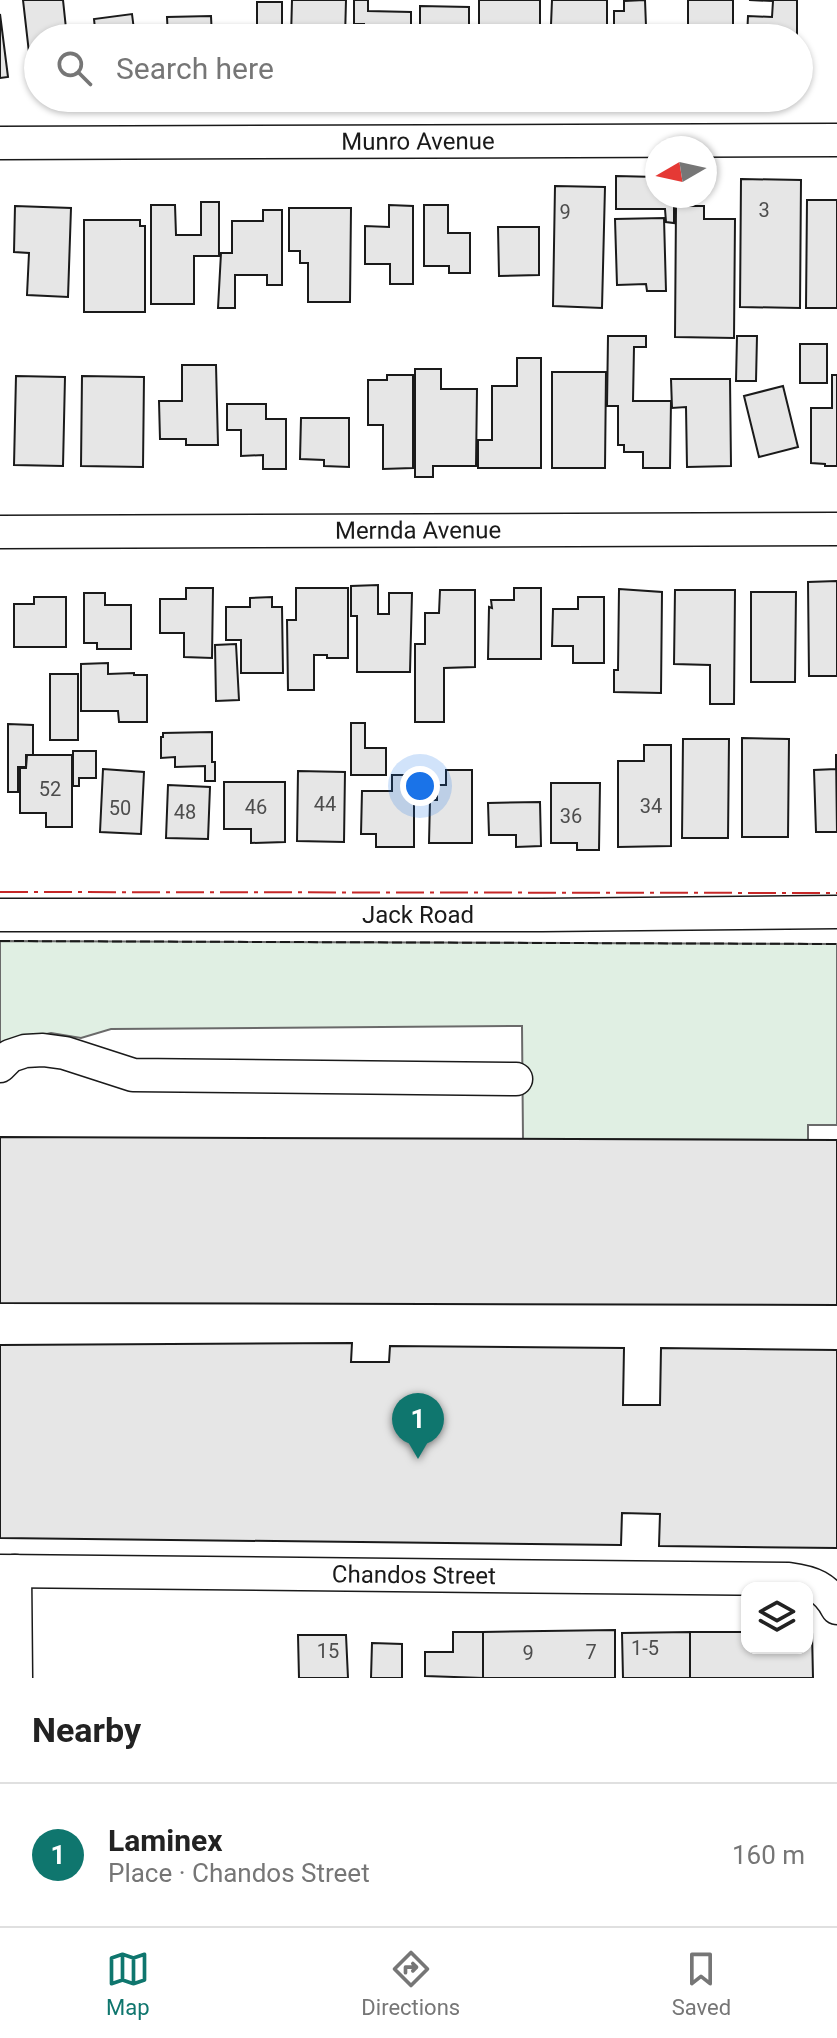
<!DOCTYPE html>
<meta charset="utf-8">
<style>
:root{--surface:#fff;--page:#f2f2f2;--text:#222;--muted:#767676;--line:#e0e0e0;--accent:#0f766e}
body{margin:0;font-family:Roboto,sans-serif;background:var(--page);color:var(--text)}
.controls{position:absolute;right:24px;bottom:24px;display:grid;overflow:hidden;border-radius:16px;box-shadow:0 2px 6px #0004}
.controls button{width:72px;height:72px;display:grid;place-items:center;padding:0;border:0;border-bottom:2px solid var(--line);background:var(--surface);color:var(--text);font:40px sans-serif}
.compass{position:absolute;left:645px;top:136px;width:72px;height:72px;border-radius:50%;background:var(--surface);box-shadow:0 2px 6px #0004;rotate:261deg}
.you{position:absolute;left:420px;top:786px;width:28px;height:28px;margin:-20px;border:6px solid #fff;border-radius:50%;background:#1a73e8;box-shadow:0 0 0 12px #1a73e833}
.badge{display:grid;place-items:center;width:52px;height:52px;border-radius:50%;background:var(--accent);color:#fff;font-size:26px;font-weight:700}
.pin{position:absolute;translate:-50% -66px;filter:drop-shadow(0 2px 4px #0008)}
.pin::after{content:'';position:absolute;top:42px;width:28px;height:24px;background:inherit;clip-path:polygon(0 0,100% 0,50% 100%)}
.list{margin:0;padding:0;list-style:none}
h2{display:flex;justify-content:space-between;align-items:center;height:104px;margin:0;padding:0 32px;font-size:34px}
h2 small{font-size:26px;font-weight:400;color:var(--muted)}
.list li{display:grid;grid-template-columns:52px 1fr auto;gap:24px;align-items:center;box-sizing:border-box;height:144px;padding:0 32px;border-top:2px solid var(--line)}
.list b{display:block;font-size:30px;white-space:nowrap}
.list p{margin:0;font-size:26px;white-space:nowrap;color:var(--muted)}
.list em{font-size:26px;font-style:normal;color:var(--muted)}
.icon{flex:none;width:44px;height:44px;fill:none;stroke:currentColor;stroke-width:2;stroke-linecap:round;stroke-linejoin:round}
.map{position:relative;flex:none;width:837px;height:1678px;overflow:hidden}
.search{position:absolute;background:var(--surface);box-shadow:0 2px 6px #0004;left:24px;right:24px;top:24px;height:88px;display:flex;align-items:center;gap:20px;box-sizing:border-box;padding:0 28px;border-radius:44px;color:var(--muted);font-size:30px}
.sheet{height:248px;background:var(--surface)}
nav{display:flex;justify-content:space-around;align-items:center;box-sizing:border-box;height:112px;border-top:2px solid var(--line);background:var(--surface);font-size:22px;color:var(--muted)}
nav a{display:grid;justify-items:center;gap:4px}
nav .on{color:var(--accent)}
.map>svg:first-child{display:block}
</style>
<div class="map">
<svg width="837" height="1678" viewBox="0 0 837 1678">
<rect width="100%" height="100%" fill="#fff"/>
<polygon fill="#e0efe3" stroke="#6a6a6a" stroke-width="2" points="0,941 837,944 837,1125 808,1125 808,1140 523,1139 522,1026 111,1029 81,1038 51,1033 6,1043 0,1047"/>
<g fill="#e6e6e6" stroke="#1a1a1a" stroke-width="2">
<polygon points="23,0 63,0 67,38 38,38 38,78 32,79"/>
<polygon points="292,0 346,0 345,38 291,38"/>
<polygon points="354,0 368,0 368,11 411,12 411,38 364,38 364,24 354,24"/>
<polygon points="479,0 540,0 540,38 493,38 493,30 479,30"/>
<polygon points="552,0 607,0 607,38 557,38 557,25 551,25"/>
<polygon points="645,0 646,26 662,25 662,38 614,38 614,11 624,11 624,1"/>
<rect x="688" y="0" width="45" height="38"/>
<polygon points="749,0 797,0 797,38 747,38 748,16 772,17 773,1"/>
<polygon points="257,2 282,2 282,38 237,38 237,28 257,28"/>
<polygon points="420,6 469,7 469,38 420,38"/>
<polygon points="0,14 8,77 0,78"/>
<polygon points="132,14 135,38 96,38 94,19"/>
<polygon points="211,16 212,38 168,38 167,17"/>
<polygon points="616,176 657,177 657,196 674,196 674,223 666,222 665,209 616,209"/>
<polygon points="741,179 801,180 800,308 740,307"/>
<polygon points="555,186 605,187 602,308 553,306"/>
<polygon points="807,200 837,200 837,308 806,308"/>
<polygon points="201,202 219,202 219,256 194,256 194,304 151,304 151,205 175,205 176,235 201,235"/>
<polygon points="389,205 413,206 413,284 390,284 390,264 365,264 365,226 389,227"/>
<polygon points="424,205 448,205 448,233 470,233 470,273 449,273 449,266 424,266"/>
<polygon points="15,206 71,208 68,297 27,295 29,253 14,252"/>
<polygon points="676,206 704,206 704,219 735,219 734,338 675,337"/>
<polygon points="289,208 351,208 350,302 308,302 308,263 300,263 300,251 289,251"/>
<polygon points="263,210 282,210 282,285 267,285 267,275 235,275 235,308 218,308 221,253 232,253 232,221 263,221"/>
<polygon points="664,218 666,291 647,291 646,284 617,285 615,219"/>
<polygon points="84,220 140,220 140,226 145,226 145,312 84,312"/>
<polygon points="498,227 539,227 539,275 499,276"/>
<polygon points="608,336 646,336 646,347 634,347 633,401 671,401 670,468 643,468 643,452 624,452 624,445 618,445 618,406 607,406"/>
<polygon points="737,336 757,336 756,381 736,381"/>
<rect x="800" y="344" width="27" height="39"/>
<polygon points="517,358 541,358 541,468 478,468 478,440 492,440 492,386 517,386"/>
<polygon points="182,365 216,365 218,445 186,445 186,439 160,439 159,401 182,401"/>
<polygon points="415,369 441,369 441,389 477,389 476,466 433,466 433,477 415,477"/>
<polygon points="552,372 606,372 605,468 552,468"/>
<polygon points="387,375 413,375 413,468 383,469 383,425 368,425 368,380 387,380"/>
<polygon points="832,375 837,375 837,466 825,466 825,464 811,463 811,408 832,408"/>
<polygon points="16,376 65,377 63,466 14,465"/>
<polygon points="82,376 144,377 143,467 81,466"/>
<polygon points="671,379 730,379 731,466 687,467 686,407 672,408"/>
<polygon points="783,386 798,447 759,457 744,396"/>
<polygon points="227,404 266,404 266,419 286,419 286,469 263,469 263,455 241,456 241,430 227,430"/>
<polygon points="301,418 349,418 349,467 324,466 324,460 300,459"/>
<polygon points="837,581 837,676 809,676 808,582"/>
<polygon points="378,585 378,614 389,614 389,593 412,593 410,672 357,672 357,616 351,616 351,586"/>
<polygon points="186,588 213,588 212,658 184,657 184,633 160,633 160,599 186,599"/>
<polygon points="296,588 348,588 348,658 327,658 327,655 314,655 314,690 288,690 287,620 296,620"/>
<polygon points="514,588 541,588 541,659 488,659 489,607 492,608 491,600 514,600"/>
<polygon points="619,589 662,592 661,693 614,692 614,670 618,670"/>
<polygon points="440,590 475,590 475,667 444,668 444,722 415,722 415,644 425,644 425,613 439,613"/>
<polygon points="675,590 735,590 734,704 710,704 710,665 674,664"/>
<polygon points="751,592 796,592 795,682 751,682"/>
<polygon points="84,593 105,593 105,605 131,605 131,649 97,649 97,643 84,643"/>
<polygon points="34,597 66,597 66,647 14,647 14,604 34,604"/>
<polygon points="272,597 272,607 282,607 283,673 241,673 241,640 226,640 226,607 250,607 250,598"/>
<polygon points="578,597 604,597 604,663 573,663 573,646 552,646 553,609 578,609"/>
<polygon points="236,644 239,700 216,701 215,645"/>
<polygon points="108,663 108,674 134,673 134,675 147,675 147,722 119,722 118,711 81,711 81,664"/>
<rect x="50" y="674" width="28" height="66"/>
<polygon points="351,723 365,723 365,748 386,748 386,775 351,775"/>
<polygon points="8,724 33,725 33,755 26,755 26,767 18,767 18,792 8,792"/>
<polygon points="212,732 212,762 215,762 215,781 205,781 205,766 175,767 175,757 161,758 161,737 163,737 163,733"/>
<polygon points="742,738 789,739 788,837 742,837"/>
<polygon points="683,739 729,739 728,838 682,838"/>
<polygon points="644,745 671,745 671,846 618,847 618,761 644,761"/>
<polygon points="73,751 96,751 96,778 79,778 79,786 73,786"/>
<polygon points="836,754 837,832 816,832 814,770 836,769"/>
<polygon points="27,755 72,755 72,827 46,827 46,813 20,813 20,768 26,768"/>
<polygon points="103,769 144,772 141,834 100,832"/>
<polygon points="446,770 472,770 472,843 429,843 430,800 437,800 437,785 446,785"/>
<polygon points="298,771 345,772 344,842 297,841"/>
<polygon points="392,775 414,775 414,847 376,847 376,834 361,834 362,791 392,791"/>
<polygon points="224,782 285,782 285,842 251,843 251,829 224,829"/>
<polygon points="551,783 600,783 599,850 577,850 577,843 551,843"/>
<polygon points="168,785 210,787 208,839 166,838"/>
<polygon points="540,802 541,846 516,847 516,835 489,835 488,803"/>
<polygon points="0,1137 837,1140 837,1305 0,1303"/>
<polygon points="352,1343 351,1362 389,1362 390,1346 624,1348 623,1405 660,1405 661,1348 837,1350 837,1548 659,1546 660,1514 622,1513 621,1545 0,1538 0,1345"/>
<polygon points="615,1630 615,1678 483,1678 483,1632"/>
<polygon points="812,1631 813,1678 690,1678 690,1632 747,1632 747,1648 807,1648 807,1632"/>
<polygon points="453,1632 483,1632 483,1678 425,1676 425,1652 453,1652"/>
<polygon points="690,1632 690,1678 623,1678 622,1633"/>
<polygon points="298,1635 346,1635 348,1678 299,1678"/>
<polygon points="372,1643 402,1644 402,1678 371,1678"/>
</g>
<g fill="none" stroke-linecap="round" stroke-linejoin="round">
<g stroke="#1a1a1a" stroke-width="35">
<g id="minor">
<path id="s1" d="M0,143L837,140"/>
<path id="s2" d="M0,532L837,529"/>
<path id="s3" d="M0,915H542L837,912"/>
<polyline points="0,1066 10,1056 25,1051 43,1050 65,1053 133,1075 516,1079"/>
<path id="s4" d="M0,1571L789,1579C812,1582 826,1587 837,1608"/>
<polyline points="15,1571 16,1678"/>
</g>
</g>
<use href="#minor" stroke="#fff" stroke-width="32"/>
<polyline stroke="#1a1a1a" stroke-width="2" stroke-dasharray="10 4" stroke-linecap="butt" points="0,941 837,944"/>
<polyline stroke="#c62828" stroke-width="2" stroke-dasharray="28 6 4 6" stroke-linecap="butt" points="0,892 837,893"/>
</g>
<g text-anchor="middle" dominant-baseline="central" stroke-width="6" stroke-linejoin="round" paint-order="stroke">
<g font-size="20" fill="#4d4d4d">
<text x="764" y="210">3</text>
<text x="565" y="212">9</text>
<text x="50" y="789">52</text>
<text x="325" y="804">44</text>
<text x="651" y="806">34</text>
<text x="256" y="807">46</text>
<text x="120" y="808">50</text>
<text x="185" y="812">48</text>
<text x="571" y="816">36</text>
<text x="645" y="1648">1-5</text>
<text x="328" y="1651">15</text>
<text x="591" y="1652">7</text>
<text x="528" y="1653">9</text>
</g>
<g font-size="24" fill="#1a1a1a" stroke="#fff">
<text stroke="none"><textPath href="#s1" startOffset="418">Munro Avenue</textPath></text>
<text stroke="none"><textPath href="#s2" startOffset="418">Mernda Avenue</textPath></text>
<text stroke="none"><textPath href="#s3" startOffset="418">Jack Road</textPath></text>
<text stroke="none"><textPath href="#s4" startOffset="414">Chandos Street</textPath></text>
</g>
</g>
</svg>
<div class="controls">
<button><svg class="icon" aria-label="layers" viewBox="0 0 24 24"><path d="M12 4l9 5-9 5-9-5zM3 14l9 5 9-5"/></svg></button>
</div>
<svg class="compass" viewBox="-18 -18 36 36"><path d="M0-13l5 13h-10z" fill="#e53935"/><path d="M0 13l5-13h-10z" fill="#767676"/></svg>
<div class="you"></div>
<div class="pin badge" style="left:418px;top:1459px">1</div>
<div class="search"><svg class="icon" aria-label="search" viewBox="0 0 24 24"><circle cx="10" cy="10" r="6"/><path d="M15 15l6 6"/></svg>Search here</div>
</div>
<section class="sheet">
<h2>Nearby<small></small></h2>
<ul class="list">
<li><span class="badge">1</span><div><b>Laminex</b><p>Place · Chandos Street</p></div><em>160 m</em></li>
</ul>
</section>
<nav>
<a class="on"><svg class="icon" aria-label="map" viewBox="0 0 24 24"><path d="M3 6l6-2 6 2 6-2v14l-6 2-6-2-6 2zM9 4v14M15 6v14"/></svg>Map</a>
<a><svg class="icon" aria-label="directions" viewBox="0 0 24 24"><path d="M12 3l9 9-9 9-9-9zM9 14v-3h6M13 9l2 2-2 2"/></svg>Directions</a>
<a><svg class="icon" aria-label="saved" viewBox="0 0 24 24"><path d="M7 4h10v16l-5-4-5 4z"/></svg>Saved</a>
</nav>
